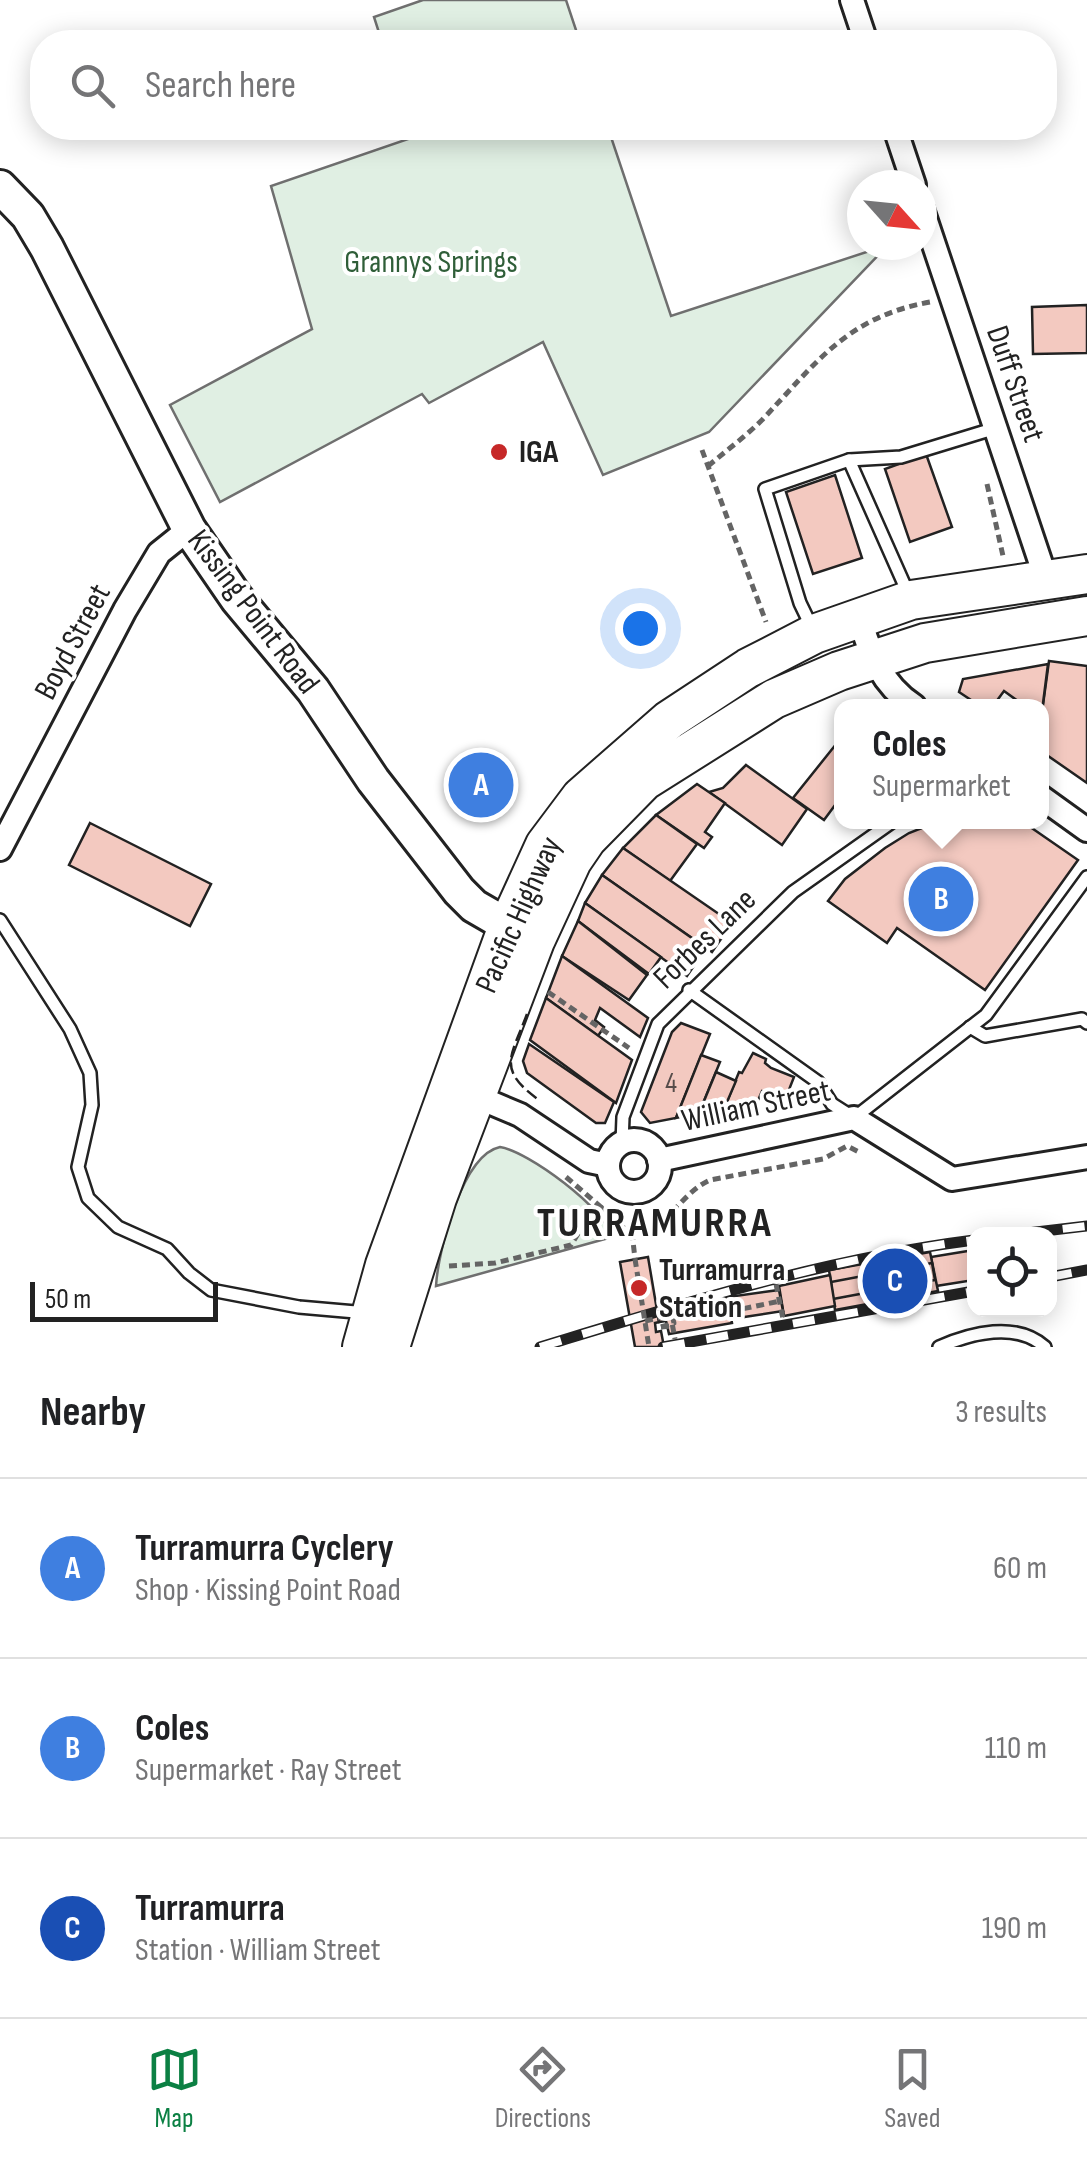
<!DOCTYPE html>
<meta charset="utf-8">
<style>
:root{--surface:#fff;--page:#f2f2f2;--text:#202124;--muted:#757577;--line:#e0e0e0;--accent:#0b8043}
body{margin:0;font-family:"Sofia Sans Condensed",sans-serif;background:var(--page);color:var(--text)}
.controls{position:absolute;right:30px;bottom:30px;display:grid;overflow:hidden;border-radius:20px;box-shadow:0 5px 25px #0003}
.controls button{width:90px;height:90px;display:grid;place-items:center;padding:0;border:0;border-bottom:2px solid var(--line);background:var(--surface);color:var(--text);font:50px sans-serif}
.compass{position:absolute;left:847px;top:170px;width:90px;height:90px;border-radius:50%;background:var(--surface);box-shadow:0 5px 25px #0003;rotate:117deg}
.scale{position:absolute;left:30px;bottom:25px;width:188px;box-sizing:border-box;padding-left:10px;border:5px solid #222;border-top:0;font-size:28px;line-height:35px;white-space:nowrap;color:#222;-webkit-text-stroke:8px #fff;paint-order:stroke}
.you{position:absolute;left:640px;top:628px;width:35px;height:35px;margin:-25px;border:8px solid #fff;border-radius:50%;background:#1a73e8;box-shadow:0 0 0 15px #1a73e833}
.badge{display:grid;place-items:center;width:65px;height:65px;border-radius:50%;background:var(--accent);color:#fff;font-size:32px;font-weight:700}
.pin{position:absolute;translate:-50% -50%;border:5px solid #fff;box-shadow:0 2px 10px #0006}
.popup{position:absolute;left:834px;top:699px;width:215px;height:130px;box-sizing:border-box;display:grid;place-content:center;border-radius:20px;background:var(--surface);filter:drop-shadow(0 2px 8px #0005);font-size:32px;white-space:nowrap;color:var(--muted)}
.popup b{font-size:38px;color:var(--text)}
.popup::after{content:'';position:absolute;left:50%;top:100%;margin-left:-20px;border:20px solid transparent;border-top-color:var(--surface)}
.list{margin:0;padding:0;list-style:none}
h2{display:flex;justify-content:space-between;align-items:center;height:130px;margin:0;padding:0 40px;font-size:42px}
h2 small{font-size:32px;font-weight:400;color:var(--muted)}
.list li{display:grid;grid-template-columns:65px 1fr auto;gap:30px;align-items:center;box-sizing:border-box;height:180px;padding:0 40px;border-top:2px solid var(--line)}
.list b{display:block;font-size:38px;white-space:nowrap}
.list p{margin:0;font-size:32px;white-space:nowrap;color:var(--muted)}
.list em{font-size:32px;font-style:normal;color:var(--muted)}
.icon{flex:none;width:55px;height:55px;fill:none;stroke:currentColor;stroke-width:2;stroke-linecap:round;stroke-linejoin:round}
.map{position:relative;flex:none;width:1087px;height:1347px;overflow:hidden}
.search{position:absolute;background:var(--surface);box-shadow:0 5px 25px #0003;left:30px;right:30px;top:30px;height:110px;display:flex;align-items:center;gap:25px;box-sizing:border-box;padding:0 35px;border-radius:40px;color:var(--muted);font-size:38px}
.sheet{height:670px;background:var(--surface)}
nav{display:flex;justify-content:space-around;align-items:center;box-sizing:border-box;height:140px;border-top:2px solid var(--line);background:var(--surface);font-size:28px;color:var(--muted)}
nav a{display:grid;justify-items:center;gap:5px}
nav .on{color:var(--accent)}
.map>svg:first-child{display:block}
</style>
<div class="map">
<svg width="1087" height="1347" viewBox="0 0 1087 1347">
<rect width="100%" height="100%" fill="#fff"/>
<g fill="#e0efe3" stroke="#6f6f6f" stroke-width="2.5">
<polygon points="423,0 566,0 580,42 382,42 374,17"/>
<polygon points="411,128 608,128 671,316 888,245 709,432 603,475 543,342 429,403 422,394 220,502 170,405 312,329 271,186 414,137"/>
<path d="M500,1147C528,1151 606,1209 612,1237L436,1286C438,1251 462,1155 500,1147Z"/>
</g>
<g fill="#f3c9c0" stroke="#222" stroke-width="2.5">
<polygon points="1087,305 1087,353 1033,354 1032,307"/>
<polygon points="926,454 952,527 910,542 885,469"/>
<polygon points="835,475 862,558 813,574 786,492"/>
<polygon points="1049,661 1087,666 1087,783 1041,751 1041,719"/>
<polygon points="1048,664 1041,719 1041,706 1020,706 1022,704 1004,691 993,706 980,706 959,692 963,679"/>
<polygon points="841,738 841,797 824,820 793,798"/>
<polygon points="746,765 807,809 782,845 709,792 723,788"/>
<polygon points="697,784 725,803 705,832 712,837 704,848 656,815"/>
<polygon points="656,815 697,844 670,881 623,848"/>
<polygon points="937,822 1023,822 1078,860 985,990 897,928 887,943 828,901 845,879 885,848 909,833"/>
<polygon points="90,823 211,884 190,926 69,865"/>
<polygon points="623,848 732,923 712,952 602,875"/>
<polygon points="602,875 706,948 687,976 585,903"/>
<polygon points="585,903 661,957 649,974 578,921"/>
<polygon points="578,921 647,975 629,1000 562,956"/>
<polygon points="562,956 648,1018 640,1037 600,1008 595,1020 604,1027 598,1036 546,998"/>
<polygon points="546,998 632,1060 616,1103 530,1040"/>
<polygon points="681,1023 710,1034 676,1118 650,1123 641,1112 672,1032"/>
<polygon points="529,1044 614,1102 605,1123 596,1123 527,1073 523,1061"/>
<polygon points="753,1053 766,1059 765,1063 771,1068 794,1077 785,1100 762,1091 756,1105 744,1101 741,1107 724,1109 739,1072 742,1073"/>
<polygon points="701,1055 720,1062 704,1101 699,1114 676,1118"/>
<polygon points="716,1072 736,1081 724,1109 704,1101"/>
<polygon points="974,1250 974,1280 936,1286 931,1257"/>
<polygon points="930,1252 938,1291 835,1310 829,1270"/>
<polygon points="648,1257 659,1322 655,1323 656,1332 661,1331 664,1347 635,1347 620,1262"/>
<polygon points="932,1263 935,1280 833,1299 831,1282"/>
<polygon points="830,1275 835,1306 784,1316 779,1286"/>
<polygon points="779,1290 783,1311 731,1319 728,1297"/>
<polygon points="728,1297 732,1323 669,1334 666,1321 659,1322 658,1313"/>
</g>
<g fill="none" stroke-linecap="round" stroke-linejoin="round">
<g stroke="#222" stroke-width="16">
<g id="service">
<polyline points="849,460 908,593"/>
<polyline points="813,630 800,603 765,489 849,460 901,457 996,428"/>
<polyline points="0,920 70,1029 90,1073 92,1105 78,1167 88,1198 118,1227 167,1249 189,1273 211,1290 299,1307 367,1313"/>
<polyline points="689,990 818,1082 832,1104 854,1118 986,1015 1087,877"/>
<polyline points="970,1027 985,1036 1082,1019 1087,1023"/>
<polyline points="622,1143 623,1117 658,1024 793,892 892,822"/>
<path d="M939,1347C971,1333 1016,1321 1045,1347"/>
</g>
</g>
<g stroke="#222" stroke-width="28">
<g id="minor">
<polyline points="852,0 866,42"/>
<polyline points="895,128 914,185"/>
<polyline points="922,209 1046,579"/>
<path d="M859,617C870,653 881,684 914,706"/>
<polyline points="1041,797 1087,830"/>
<polyline points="0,849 125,610 159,553 189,529"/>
<polyline points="475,1096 520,1115 589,1161 608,1165"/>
<circle cx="634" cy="1166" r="26"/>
<polyline points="659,1160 854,1118 952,1179 1087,1157"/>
</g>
</g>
<g stroke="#222" stroke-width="38">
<polyline id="secondary" points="0,187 28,216 47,248 189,529 237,599 313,690 373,780 459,891 474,906 531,939"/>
</g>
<g stroke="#222" stroke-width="42">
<g id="trunk">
<polyline points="362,1347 385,1265 508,926 545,845 581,797 669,720 748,668 814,634 911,600 1087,574"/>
<polyline points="390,1347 437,1198 535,941 572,861 587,839 644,781 774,699 839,671 925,643 1087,616"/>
</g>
</g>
<g stroke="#646464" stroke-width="5" stroke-dasharray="8 5" stroke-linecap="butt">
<polyline points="702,450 766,622"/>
<path d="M708,466C726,451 746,436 762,420C817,362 847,317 930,302"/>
<polyline points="987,484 1003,556"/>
<polyline points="548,992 629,1048"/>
<polyline points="566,1177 602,1208"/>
<polyline points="632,1232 635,1259"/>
<path d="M449,1266L495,1263L571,1245L586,1221L602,1208C655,1270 667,1199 710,1180L823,1159L847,1146L861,1153"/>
<polyline points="776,1284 783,1319"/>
<polyline points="670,1312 675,1339"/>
<polyline points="718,1314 780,1301"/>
<polyline points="661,1327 672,1326"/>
</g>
<use href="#service" stroke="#fff" stroke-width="11"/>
<use href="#minor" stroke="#fff" stroke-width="22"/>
<use href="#secondary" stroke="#fff" stroke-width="32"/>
<use href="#trunk" stroke="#fff" stroke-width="38"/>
<g stroke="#222" stroke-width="11">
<g id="rail">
<polyline points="1019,1234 1087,1226"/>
<polyline points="1050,1277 1087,1270"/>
<path d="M540,1347C685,1303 824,1259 974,1240"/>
<polyline points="663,1347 974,1291"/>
</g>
</g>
<use href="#rail" stroke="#fff" stroke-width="8" stroke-dasharray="22" stroke-linecap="butt"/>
<g stroke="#646464" stroke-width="5" stroke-dasharray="8 5" stroke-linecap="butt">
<polyline points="635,1259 649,1347"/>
<polyline points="645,1321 672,1315 718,1314"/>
<polyline points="661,1327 674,1323 672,1315"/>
</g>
<path stroke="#222" stroke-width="2.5" stroke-dasharray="12 5" stroke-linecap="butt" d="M527,1014C511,1057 496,1069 539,1100"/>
</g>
<g fill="#c62828" stroke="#fff" stroke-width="4">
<circle cx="499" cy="452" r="10"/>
<circle cx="639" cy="1288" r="10"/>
</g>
<g text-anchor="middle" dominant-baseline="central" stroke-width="8" stroke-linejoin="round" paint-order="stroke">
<g font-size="28" fill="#564c4a">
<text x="671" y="1083">4</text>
</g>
<g font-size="32" fill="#2f5e38" stroke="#fff">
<text x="431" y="262">Grannys Springs</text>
</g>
<g font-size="32" fill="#222" stroke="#fff">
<text transform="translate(1015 384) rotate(71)">Duff Street</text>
<text transform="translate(253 612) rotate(53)">Kissing Point Road</text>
<text transform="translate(73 642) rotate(-62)">Boyd Street</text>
<text transform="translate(519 915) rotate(-66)">Pacific Highway</text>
<text transform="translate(705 939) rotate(-44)">Forbes Lane</text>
<text transform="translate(756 1106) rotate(-12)">William Street</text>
</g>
<g font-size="32" font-weight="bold" fill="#222" stroke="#fff" text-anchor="start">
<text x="519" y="452">IGA</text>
<text x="659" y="1270">Turramurra<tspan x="659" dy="37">Station</tspan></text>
</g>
<g font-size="42" font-weight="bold" letter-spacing="2.5" fill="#222" stroke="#fff">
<text x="655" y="1223">TURRAMURRA</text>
</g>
</g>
</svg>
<div class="controls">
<button><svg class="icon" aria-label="locate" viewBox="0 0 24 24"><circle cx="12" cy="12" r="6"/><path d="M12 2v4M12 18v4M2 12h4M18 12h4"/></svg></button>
</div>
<svg class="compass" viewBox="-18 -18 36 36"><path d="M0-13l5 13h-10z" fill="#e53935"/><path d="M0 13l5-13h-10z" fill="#757577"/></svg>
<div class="scale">50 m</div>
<div class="you"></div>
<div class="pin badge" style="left:481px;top:785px;background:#3f7fe0">A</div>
<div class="pin badge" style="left:941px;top:899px;background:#3f7fe0">B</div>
<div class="popup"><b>Coles</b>Supermarket</div>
<div class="pin badge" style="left:895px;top:1281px;background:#1a4fb4">C</div>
<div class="search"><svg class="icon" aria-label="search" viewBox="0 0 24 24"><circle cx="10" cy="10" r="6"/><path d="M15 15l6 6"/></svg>Search here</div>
</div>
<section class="sheet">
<h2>Nearby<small>3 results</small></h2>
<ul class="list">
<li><span class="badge" style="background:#3f7fe0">A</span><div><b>Turramurra Cyclery</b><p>Shop · Kissing Point Road</p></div><em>60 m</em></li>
<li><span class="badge" style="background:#3f7fe0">B</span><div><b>Coles</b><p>Supermarket · Ray Street</p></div><em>110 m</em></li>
<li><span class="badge" style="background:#1a4fb4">C</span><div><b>Turramurra</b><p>Station · William Street</p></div><em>190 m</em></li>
</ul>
</section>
<nav>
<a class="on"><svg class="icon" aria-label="map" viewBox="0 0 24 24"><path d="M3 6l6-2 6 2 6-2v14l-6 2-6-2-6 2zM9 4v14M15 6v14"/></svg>Map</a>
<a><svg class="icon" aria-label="directions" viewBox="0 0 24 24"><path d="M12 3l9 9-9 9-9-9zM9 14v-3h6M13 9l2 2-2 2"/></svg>Directions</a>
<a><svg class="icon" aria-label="saved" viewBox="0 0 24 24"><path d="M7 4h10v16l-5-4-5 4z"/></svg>Saved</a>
</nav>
